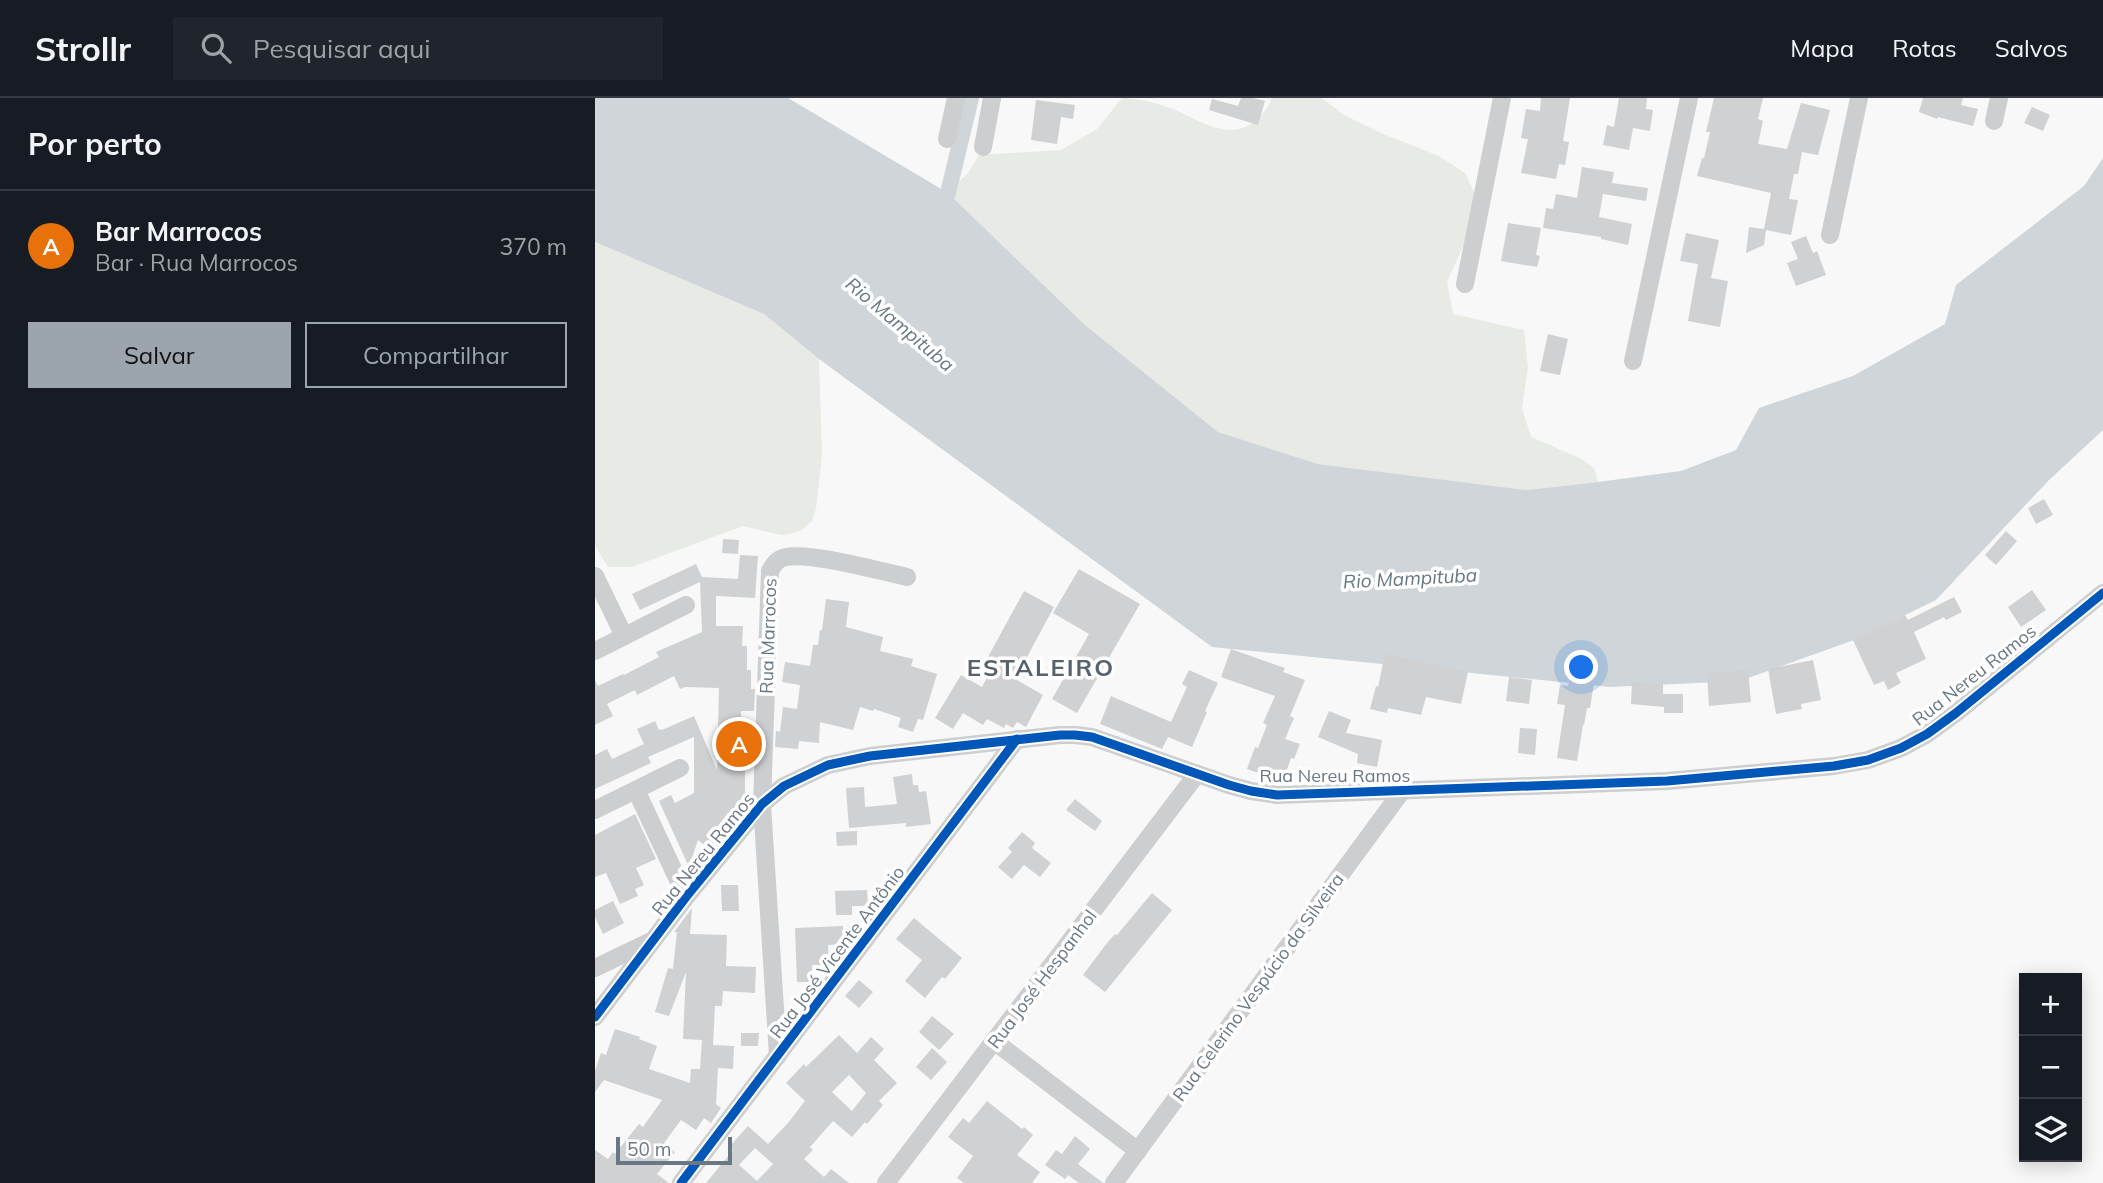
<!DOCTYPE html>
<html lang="pt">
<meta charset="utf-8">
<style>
:root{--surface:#171b24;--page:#20242c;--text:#f1f3f6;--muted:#9ea1a6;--line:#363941;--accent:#9ca5ae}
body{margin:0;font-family:Mulish,sans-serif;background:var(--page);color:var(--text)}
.controls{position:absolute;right:21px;bottom:21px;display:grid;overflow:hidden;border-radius:0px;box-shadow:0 4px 18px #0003}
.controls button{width:63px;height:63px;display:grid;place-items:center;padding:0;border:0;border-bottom:2px solid var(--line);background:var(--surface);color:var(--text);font:35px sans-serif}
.scale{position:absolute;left:21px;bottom:18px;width:116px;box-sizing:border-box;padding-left:7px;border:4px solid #6a7886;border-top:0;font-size:19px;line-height:24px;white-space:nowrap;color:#6a7886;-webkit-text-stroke:5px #fff;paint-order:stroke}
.you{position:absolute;left:987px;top:570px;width:24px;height:24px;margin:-18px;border:5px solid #fff;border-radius:50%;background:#1a73e8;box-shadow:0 0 0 10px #1a73e833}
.badge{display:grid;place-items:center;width:46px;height:46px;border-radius:50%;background:var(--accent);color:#fff;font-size:23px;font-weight:700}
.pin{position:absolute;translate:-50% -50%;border:4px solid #fff;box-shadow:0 2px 7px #0006}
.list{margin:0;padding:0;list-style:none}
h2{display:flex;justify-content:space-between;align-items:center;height:91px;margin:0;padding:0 28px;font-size:30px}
h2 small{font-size:23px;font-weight:400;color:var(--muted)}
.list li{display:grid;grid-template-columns:46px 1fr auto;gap:21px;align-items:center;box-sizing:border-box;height:112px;padding:0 28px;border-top:2px solid var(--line)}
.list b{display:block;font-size:26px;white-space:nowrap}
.list p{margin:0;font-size:23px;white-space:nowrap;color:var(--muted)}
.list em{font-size:23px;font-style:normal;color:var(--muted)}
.actions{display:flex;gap:14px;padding:21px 28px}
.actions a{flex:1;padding:16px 0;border:2px solid var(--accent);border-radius:0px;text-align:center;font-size:24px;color:var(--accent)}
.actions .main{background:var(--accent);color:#111}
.icon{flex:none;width:38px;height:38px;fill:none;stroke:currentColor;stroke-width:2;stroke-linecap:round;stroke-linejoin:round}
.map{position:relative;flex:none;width:1508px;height:1085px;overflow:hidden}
header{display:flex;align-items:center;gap:42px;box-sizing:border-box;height:98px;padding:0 35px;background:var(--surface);border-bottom:2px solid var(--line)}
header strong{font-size:33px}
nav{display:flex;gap:38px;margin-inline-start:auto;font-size:24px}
.search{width:490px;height:63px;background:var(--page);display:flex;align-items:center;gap:18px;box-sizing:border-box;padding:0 24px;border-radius:0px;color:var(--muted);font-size:26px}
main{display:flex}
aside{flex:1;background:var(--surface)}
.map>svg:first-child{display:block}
</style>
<header>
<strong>Strollr</strong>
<div class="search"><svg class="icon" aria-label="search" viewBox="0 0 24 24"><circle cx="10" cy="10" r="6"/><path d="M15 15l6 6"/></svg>Pesquisar aqui</div>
<nav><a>Mapa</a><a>Rotas</a><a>Salvos</a></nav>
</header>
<main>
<aside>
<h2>Por perto<small></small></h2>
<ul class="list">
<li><span class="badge" style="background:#e8710a">A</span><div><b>Bar Marrocos</b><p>Bar · Rua Marrocos</p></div><em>370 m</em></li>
</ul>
<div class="actions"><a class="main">Salvar</a><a>Compartilhar</a></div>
</aside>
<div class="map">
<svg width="1508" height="1085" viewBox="0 0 1508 1085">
<rect width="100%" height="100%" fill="#f8f8f8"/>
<g fill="#e7eae5">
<path d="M527,0C545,0 562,5 580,12C607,23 635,45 661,22C669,15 673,10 677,0H727L749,17L786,35L844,58L870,75L880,96L869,146L852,184L858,216L929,232L933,270L927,310L936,339L985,360L999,370L1003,384L932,392L723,366L623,334L490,227L353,95L373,75L384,57L466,52L502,31Z"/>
<polygon points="0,144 169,216 224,261 227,357 221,411 217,423 207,432 195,436 186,437 148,428 37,469 13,469 0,448"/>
</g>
<polygon fill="#cfd5d8" points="0,0 193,0 353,95 490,227 623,334 723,366 932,392 1003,384 1086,373 1141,352 1164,310 1258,278 1350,226 1361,187 1489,88 1508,60 1508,332 1454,382 1341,502 1259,542 1145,583 1015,589 617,549 224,261 169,216 0,144"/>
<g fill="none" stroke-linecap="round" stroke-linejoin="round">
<polyline stroke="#cfd5d8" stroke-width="16" points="353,95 376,0"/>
</g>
<g fill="#cfd1d2" fill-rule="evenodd">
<polygon points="646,0 658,0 670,3 663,27 614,12 617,1 643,8"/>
<polygon points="946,0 975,0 968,43 974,44 970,67 964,66 961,81 926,75 933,41 926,40 931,11 945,13"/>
<polygon points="1024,0 1052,0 1051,11 1058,12 1055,33 1038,30 1034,52 1008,47 1012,27 1019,29"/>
<polygon points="1119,0 1168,0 1163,21 1168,23 1163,46 1192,51 1206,5 1235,12 1223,57 1207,54 1203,76 1199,76 1194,101 1203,102 1196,137 1171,132 1169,147 1151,155 1154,129 1169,131 1176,95 1102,78 1107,60 1109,60 1115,34 1111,34"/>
<polygon points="1328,0 1368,0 1366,7 1383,11 1378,28 1343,19 1342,21 1324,14"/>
<polygon points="441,2 480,7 478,21 466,19 462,46 436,42"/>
<polygon points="1437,9 1455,17 1448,33 1429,25"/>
<polygon points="987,69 1019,74 1017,85 1053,90 1051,103 1008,96 1004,119 1037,126 1033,147 1006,141 1006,139 948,130 951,110 958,111 961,96 982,100"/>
<polygon points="913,125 946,130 941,157 945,158 942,169 906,163"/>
<polygon points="1091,135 1124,142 1116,180 1133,183 1125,229 1093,223 1103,166 1085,163"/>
<polygon points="1211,138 1218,155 1222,153 1231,177 1201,188 1192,165 1203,161 1196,144"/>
<polygon points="953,236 973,241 965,277 945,273"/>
<polygon points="1449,401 1458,417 1441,426 1433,410"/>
<polygon points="1411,433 1422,443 1401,467 1390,457"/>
<polygon points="128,441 144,442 143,456 127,455"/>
<polygon points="145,457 163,458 160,500 121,498 121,528 148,528 147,548 152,548 152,572 156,572 156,591 160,591 159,613 146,613 146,637 158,636 157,659 150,659 150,707 115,752 103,742 94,769 64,703 76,697 80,705 99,695 99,639 53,659 56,665 0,691 0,657 12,651 17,661 49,646 42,631 60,623 64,632 67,631 67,632 99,618 122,672 124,590 90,589 85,591 79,578 42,597 40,592 12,606 18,618 0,627 0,582 3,588 28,576 29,577 64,559 61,554 107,534 105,484 45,512 37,496 101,466 107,479 143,481"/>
<polygon points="484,471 545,506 482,615 457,601 494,536 458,515"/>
<polygon points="1437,492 1451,512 1426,529 1413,509"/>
<polygon points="429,493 459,509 420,581 448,597 431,629 422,624 418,630 411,626 409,630 392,621 388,627 368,615 358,631 340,620 366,577 387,589 401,563 393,559"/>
<polygon points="1359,499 1367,514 1351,522 1349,519 1319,534 1331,561 1301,575 1306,585 1293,592 1289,583 1279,587 1258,542 1310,517 1313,522"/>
<polygon points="231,501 254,504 251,529 288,539 285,553 318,561 316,568 342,576 328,622 323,621 318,634 303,629 306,620 279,611 278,613 265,609 258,632 225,624 224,645 204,643 203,651 180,649 181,633 185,634 188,609 202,611 205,587 187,584 190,564 215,568 218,547 223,547 225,532 227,532"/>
<polygon points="636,551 690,570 688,574 710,582 695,618 699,620 690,641 705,646 699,661 696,660 689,680 673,675 672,678 652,671 660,649 663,650 672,627 668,625 680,598 626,579"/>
<polygon points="790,556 873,574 866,606 831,599 826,617 793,610 792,615 775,611 781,588 783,589"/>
<polygon points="1218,562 1226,602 1206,606 1207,611 1181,616 1173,571"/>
<polygon points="594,572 623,585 610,613 612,614 597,649 573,639 567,651 505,626 516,598 576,624 592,589 587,586"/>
<polygon points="1153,572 1156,604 1114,608 1112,576"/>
<polygon points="975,576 1000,579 995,610 992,610 989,627 988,627 982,663 962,660 970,607 962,606 965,587 973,588"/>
<polygon points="914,579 937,582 934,606 911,603"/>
<polygon points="1037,584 1068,586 1068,596 1088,596 1088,615 1069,615 1069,609 1036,606"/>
<polygon points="734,613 756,622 751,635 787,642 782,669 762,665 763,656 723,639"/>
<polygon points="925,630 942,631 940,657 923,655"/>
<polygon points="317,676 318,687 323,687 324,694 331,693 336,726 311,729 311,725 254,730 251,690 269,689 270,709 302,706 298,679"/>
<polygon points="480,701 507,723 500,733 471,712"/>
<polygon points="40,716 61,761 41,770 49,787 40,791 43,798 25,806 11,775 0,779 0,737"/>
<polygon points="262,733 262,747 242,748 241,734"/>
<polygon points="427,734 440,745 437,750 456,765 445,779 429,767 417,781 403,769 417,754 413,750"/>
<polygon points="126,787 143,787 144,813 127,813"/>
<polygon points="272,792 273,808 257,808 257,817 241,817 240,793"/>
<polygon points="557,795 577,812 510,894 488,877 512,845 520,836 522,837"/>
<polygon points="18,803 29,825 8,836 0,819 0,812"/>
<polygon points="97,810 95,836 132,837 131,868 161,869 160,895 128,893 127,908 120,908 118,947 139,948 138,971 123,970 121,1006 126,1010 116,1025 109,1020 101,1032 86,1022 69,1045 80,1054 62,1076 74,1085 0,1085 0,1052 13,1061 18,1054 20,1056 44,1026 48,1029 67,1002 9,982 0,994 0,973 6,955 11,957 20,931 45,939 44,941 62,948 54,971 95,985 96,971 105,971 107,942 88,941 91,874 74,918 60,914 73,870 78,871 82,834 79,834"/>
<polygon points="319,820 367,860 350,881 347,879 330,900 310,883 327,862 301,841"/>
<polygon points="248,828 249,846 233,847 234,867 217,867 218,884 202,884 200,830"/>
<polygon points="264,882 278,894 264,910 250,898"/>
<polygon points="337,918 359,936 344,952 324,934"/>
<polygon points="146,935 164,935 163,948 146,948"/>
<path d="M244,937L262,955L276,939L289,951L279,962L302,985L284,1003L288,1007L272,1026L270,1024L257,1039L238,1023L215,1049L218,1052L209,1061L229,1079L236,1071L254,1085H111L138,1052L134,1049L153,1028L173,1046L193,1025L210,1003L191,985L209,966L211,969ZM254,977L271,995L257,1013L237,994ZM160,1050L178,1066L162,1083L144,1067Z"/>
<polygon points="337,950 352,964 336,982 321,969"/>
<polygon points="392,1003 427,1031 429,1029 438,1037 422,1057 445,1074 437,1085 369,1085 362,1080 378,1058 353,1039 368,1020 374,1025"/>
<polygon points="480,1038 495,1051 483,1066 508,1085 484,1085 473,1077 470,1081 450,1067 461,1052 467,1056"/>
</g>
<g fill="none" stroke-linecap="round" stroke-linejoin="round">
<g stroke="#cdcecf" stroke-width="18">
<polyline points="1399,23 1404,0"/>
<polyline points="352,41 361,0"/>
<polyline points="388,49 397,0"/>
<polyline points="1235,137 1264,0"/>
<polyline points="870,186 907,0"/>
<polyline points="1038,263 1094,0"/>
<polyline points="0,478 29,538"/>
<polyline points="0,553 91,507"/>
<polyline points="41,692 91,799"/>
<polyline points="0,712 85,670"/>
<polyline points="0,870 54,844"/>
<polyline points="0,919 91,799 167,706 189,688 233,667 275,658 465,637 480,637 497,639 634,687 656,693 682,697 1072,683 1239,668 1273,662 1306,650 1332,636 1361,615 1508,495"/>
<polyline points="399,943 543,1053"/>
<path d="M183,958L167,706L175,473C179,466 182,461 191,459C216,454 284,473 312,479"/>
<polyline points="86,1085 422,641"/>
<polyline points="291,1085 602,676"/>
<polyline points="519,1085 807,693"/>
</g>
<g stroke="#fff" stroke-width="13">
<g id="cycleway">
<polyline points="0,919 91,799 167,706 189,688 233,667 275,658 465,637 480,637 497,639 634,687 656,693 682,697 1072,683 1239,668 1273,662 1306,650 1332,636 1361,615 1508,495"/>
<polyline points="86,1085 422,641"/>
</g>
</g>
<use href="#cycleway" stroke="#0057b8" stroke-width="9"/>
</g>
<g text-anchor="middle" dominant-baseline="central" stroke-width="7" stroke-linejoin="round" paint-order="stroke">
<g font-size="18" fill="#6a7886" stroke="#fff">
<text transform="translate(173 538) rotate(-88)">Rua Marrocos</text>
<text transform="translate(1379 577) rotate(-38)">Rua Nereu Ramos</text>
<text x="740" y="677">Rua Nereu Ramos</text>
<text transform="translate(108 756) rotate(-51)">Rua Nereu Ramos</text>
<text transform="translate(242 854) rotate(-53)">Rua José Vicente Antônio</text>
<text transform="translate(447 881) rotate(-53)">Rua José Hespanhol</text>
<text transform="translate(663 889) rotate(-54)">Rua Celerino Vespúcio da Silveira</text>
</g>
<g font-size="19" font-style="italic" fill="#667881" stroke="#fff">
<text transform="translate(305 226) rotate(40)">Rio Mampituba</text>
<text transform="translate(815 480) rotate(-3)">Rio Mampituba</text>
</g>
<g font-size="24" font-weight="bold" letter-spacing="2" fill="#58626c" stroke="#fff">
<text x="446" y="569">ESTALEIRO</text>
</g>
</g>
</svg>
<div class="controls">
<button>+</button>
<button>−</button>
<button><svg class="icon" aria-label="layers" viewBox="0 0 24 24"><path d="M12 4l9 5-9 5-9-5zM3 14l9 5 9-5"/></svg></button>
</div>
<div class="scale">50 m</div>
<div class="you"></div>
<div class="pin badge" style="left:144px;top:646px;background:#e8710a">A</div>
</div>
</main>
